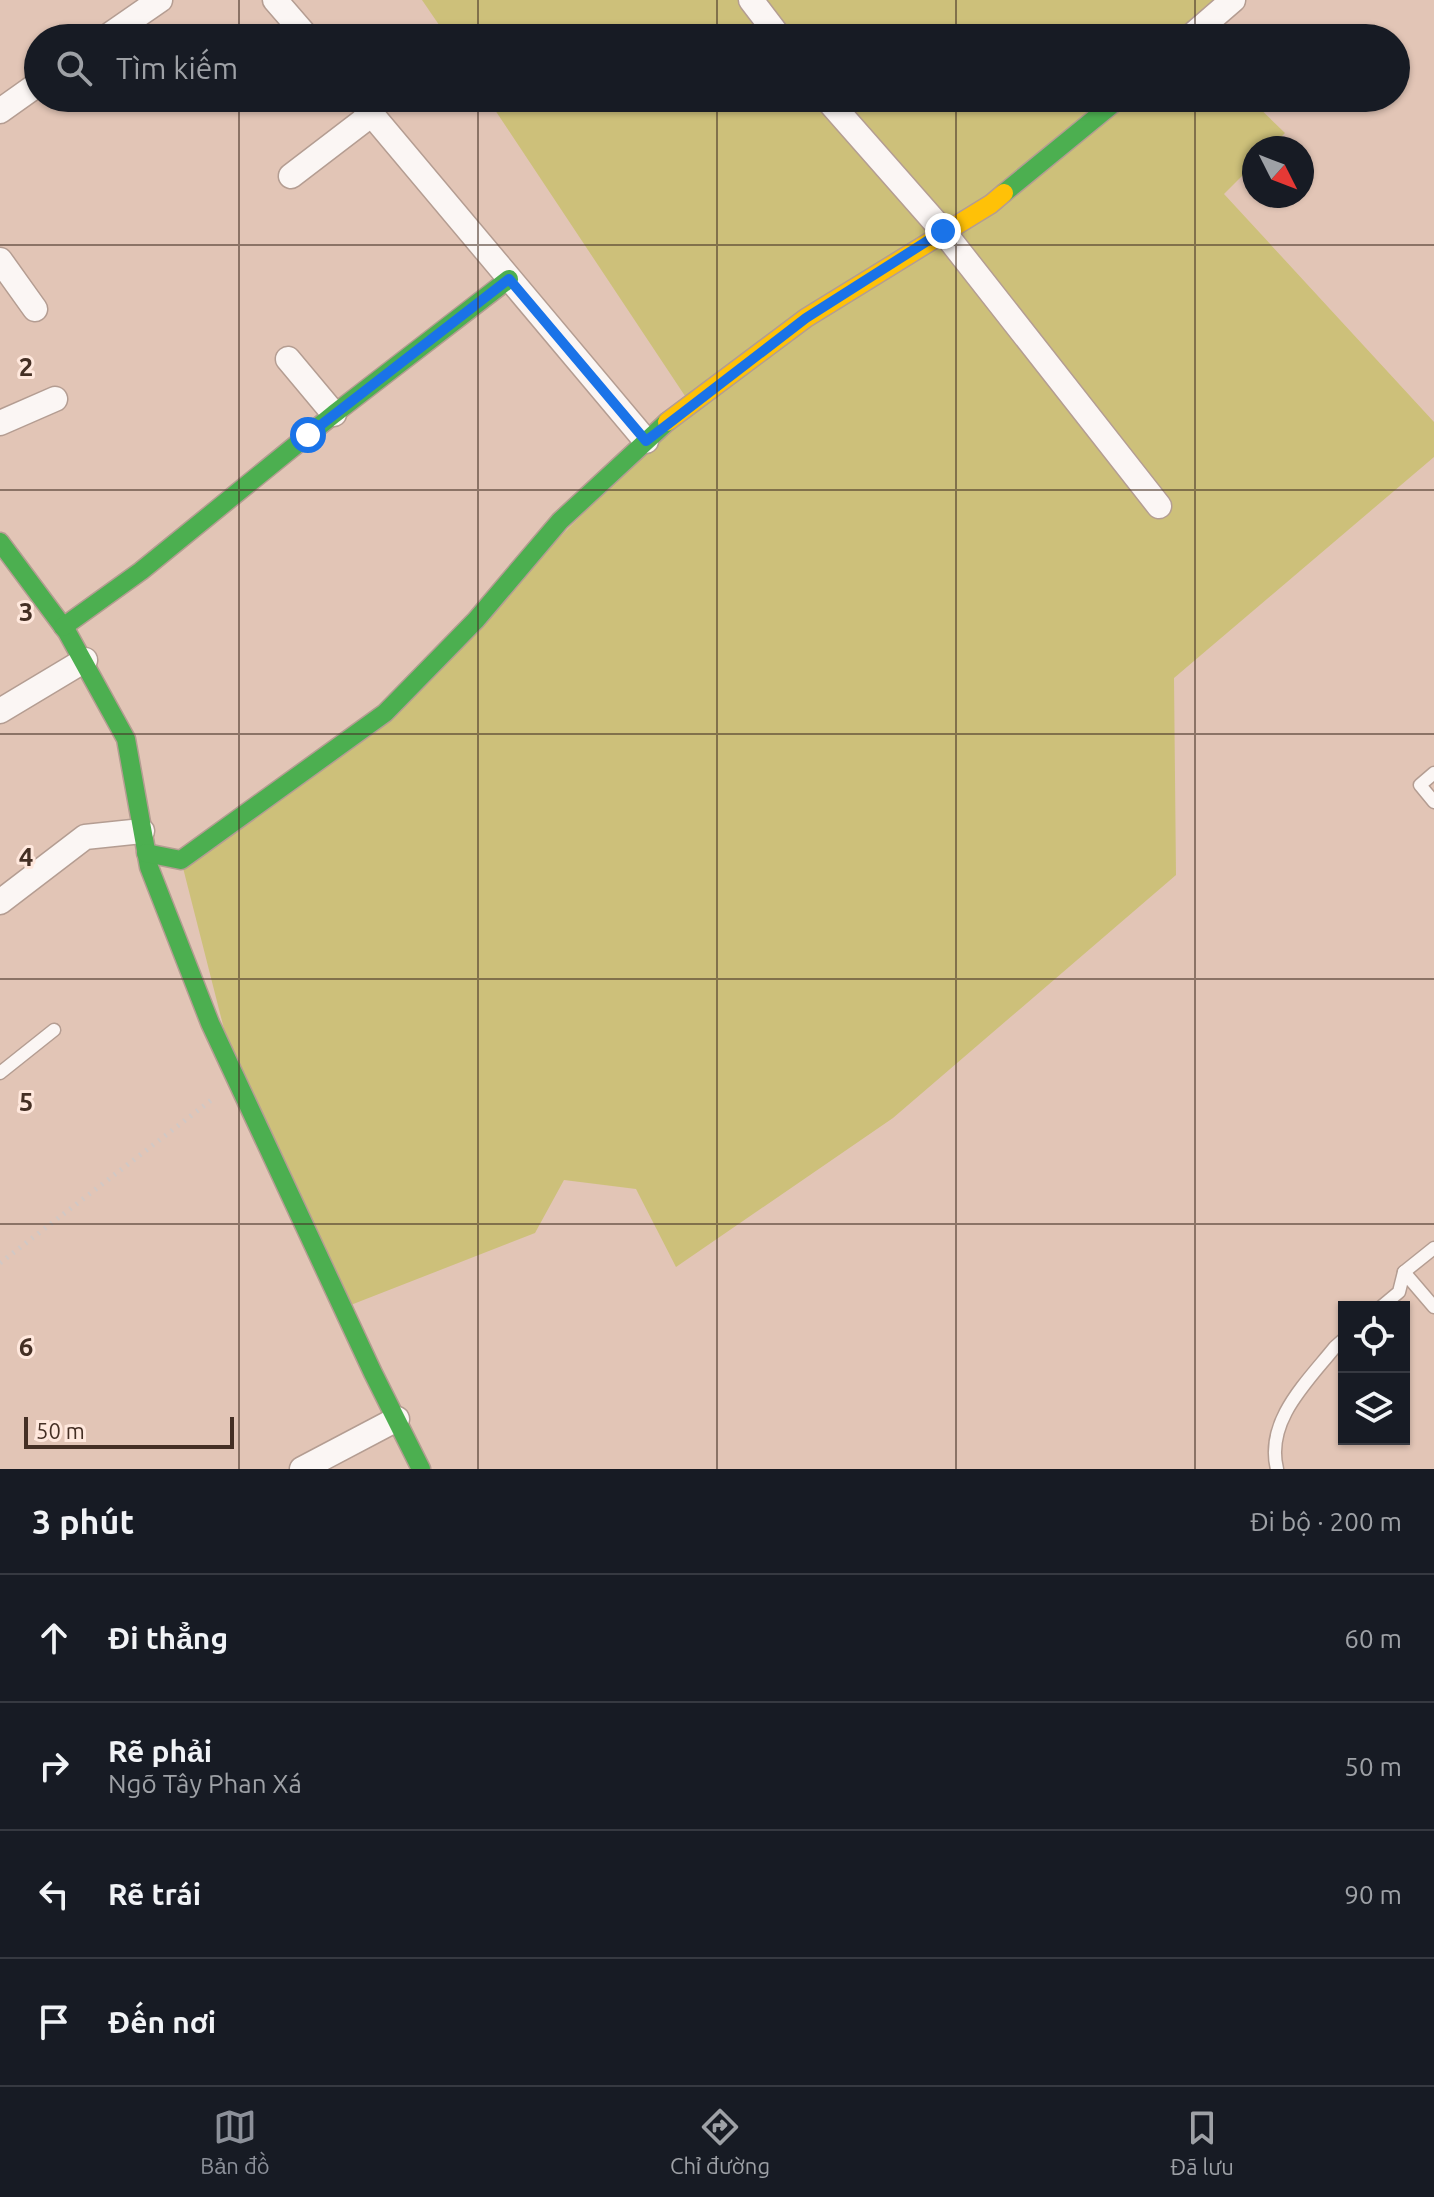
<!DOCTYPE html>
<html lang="vi">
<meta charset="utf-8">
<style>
:root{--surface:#171b24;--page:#242831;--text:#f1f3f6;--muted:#9ea1a6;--line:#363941;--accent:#8c9099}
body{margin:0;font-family:Ubuntu,sans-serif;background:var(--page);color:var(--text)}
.controls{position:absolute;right:24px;bottom:24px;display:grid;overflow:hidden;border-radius:0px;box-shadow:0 2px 6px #0004}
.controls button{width:72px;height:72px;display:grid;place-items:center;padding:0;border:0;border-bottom:2px solid var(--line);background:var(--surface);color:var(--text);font:40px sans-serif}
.compass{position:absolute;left:1242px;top:136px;width:72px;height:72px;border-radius:50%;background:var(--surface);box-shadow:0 2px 6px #0004;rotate:132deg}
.scale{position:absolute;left:24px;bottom:20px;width:210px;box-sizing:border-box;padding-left:8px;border:4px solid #442f24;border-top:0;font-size:22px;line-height:28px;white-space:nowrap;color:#442f24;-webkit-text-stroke:6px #ffe8dd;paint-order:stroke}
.stop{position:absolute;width:24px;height:24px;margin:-18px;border:6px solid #1a73e8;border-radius:50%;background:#fff}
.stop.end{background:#1a73e8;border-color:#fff;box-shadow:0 2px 8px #0008}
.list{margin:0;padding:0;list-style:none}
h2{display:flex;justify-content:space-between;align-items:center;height:104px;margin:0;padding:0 32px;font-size:34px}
h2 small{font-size:26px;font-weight:400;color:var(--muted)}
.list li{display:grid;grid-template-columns:52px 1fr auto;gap:24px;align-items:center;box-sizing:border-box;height:128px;padding:0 32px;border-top:2px solid var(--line)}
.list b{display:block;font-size:30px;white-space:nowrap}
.list p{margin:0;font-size:26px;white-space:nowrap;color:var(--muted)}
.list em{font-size:26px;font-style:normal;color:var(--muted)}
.icon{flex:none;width:44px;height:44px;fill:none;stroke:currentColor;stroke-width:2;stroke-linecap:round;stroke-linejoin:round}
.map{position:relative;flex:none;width:1434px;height:1469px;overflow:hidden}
.search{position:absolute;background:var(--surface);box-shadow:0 2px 6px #0004;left:24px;right:24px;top:24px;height:88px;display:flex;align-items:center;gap:20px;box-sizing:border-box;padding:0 28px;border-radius:44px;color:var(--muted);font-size:30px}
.sheet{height:616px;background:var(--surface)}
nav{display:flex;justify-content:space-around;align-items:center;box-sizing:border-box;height:112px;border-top:2px solid var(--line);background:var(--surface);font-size:22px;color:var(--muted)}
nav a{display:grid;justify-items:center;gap:4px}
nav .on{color:var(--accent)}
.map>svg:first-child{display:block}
</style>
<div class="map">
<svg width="1434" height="1469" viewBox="0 0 1434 1469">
<rect width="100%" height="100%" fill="#e2c5b6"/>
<g fill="#cdc07a">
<polygon points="422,0 1231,0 1189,38 448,38"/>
<polygon points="487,98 1249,98 1285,133 1270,148 1254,148 1254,164 1224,194 1434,422 1434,457 1174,678 1176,875 893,1118 676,1267 636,1189 564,1180 535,1233 343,1308 237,1080 181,860 385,713 691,405"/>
</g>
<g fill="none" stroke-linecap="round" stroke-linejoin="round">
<g stroke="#b49d92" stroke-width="15">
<g id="lane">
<polyline points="1434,773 1420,785 1434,802"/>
<polyline points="0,1073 54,1030"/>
<polyline points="1404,1272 1434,1307"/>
<polyline points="1381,1307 1399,1292 1404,1272 1434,1248"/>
<path d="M1277,1469C1265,1421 1307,1382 1335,1347L1344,1339"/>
</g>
</g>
<g stroke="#b49d92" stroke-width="27">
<g id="street">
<polyline points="275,0 308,38"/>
<polyline points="751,0 780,38"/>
<polyline points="105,38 160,0"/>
<polyline points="1189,38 1233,0"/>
<polyline points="358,98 646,441"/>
<polyline points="826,98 943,231 1159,506"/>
<polyline points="0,111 38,84"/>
<polyline points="291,176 372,114"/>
<polyline points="0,260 35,309"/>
<polyline points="288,359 334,414"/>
<polyline points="0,423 55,399"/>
<polyline points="0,711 85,660"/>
<polyline points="0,902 85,837 142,831"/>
<polyline points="302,1469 397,1419"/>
</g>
</g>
<g stroke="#b49d92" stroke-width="21">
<g id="fast">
<polyline points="1004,193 1120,98"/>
<polyline points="0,542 67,632 126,739 149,867 210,1023 373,1373 421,1469"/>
<polyline points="63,627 141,571 334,414 509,279"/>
<polyline points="146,853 181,860 385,713 476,620 560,521 667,422"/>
</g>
</g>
<g stroke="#b49d92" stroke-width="21">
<polyline id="slow" points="667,422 806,318 991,204 1004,193"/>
</g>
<polyline stroke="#d2c8c4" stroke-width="5" stroke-dasharray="2 6" stroke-linecap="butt" points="0,1263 214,1098"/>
<use href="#lane" stroke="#fbf6f4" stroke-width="12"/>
<use href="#street" stroke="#fbf6f4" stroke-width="24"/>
<use href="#fast" stroke="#4caf50" stroke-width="18"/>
<use href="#slow" stroke="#ffc107" stroke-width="18"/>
</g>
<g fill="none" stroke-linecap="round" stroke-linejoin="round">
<polyline stroke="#1a73e8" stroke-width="10" points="308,435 509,279 646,441 806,318 943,231"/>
</g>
<path fill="none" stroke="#442f24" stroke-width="2" stroke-opacity="0.55" d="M239,0V38M478,0V38M717,0V38M956,0V38M1195,0V38M239,98V1469M478,98V1469M717,98V1469M956,98V1469M1195,98V1469M0,245H1434M0,490H1434M0,734H1434M0,979H1434M0,1224H1434"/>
<g font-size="26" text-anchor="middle" font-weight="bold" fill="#442f24" stroke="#ffe8dd" stroke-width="6" stroke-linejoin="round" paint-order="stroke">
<text x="26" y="376">2</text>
<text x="26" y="621">3</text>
<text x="26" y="866">4</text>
<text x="26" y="1111">5</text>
<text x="26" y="1356">6</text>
</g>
</svg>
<div class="controls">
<button><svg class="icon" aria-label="locate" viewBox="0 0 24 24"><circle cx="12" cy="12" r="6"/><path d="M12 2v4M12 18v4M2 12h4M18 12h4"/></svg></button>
<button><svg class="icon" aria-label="layers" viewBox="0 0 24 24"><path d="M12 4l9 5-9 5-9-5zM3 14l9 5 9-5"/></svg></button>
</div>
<svg class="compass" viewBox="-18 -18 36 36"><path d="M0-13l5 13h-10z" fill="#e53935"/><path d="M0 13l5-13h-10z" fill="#9ea1a6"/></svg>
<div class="scale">50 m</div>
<div class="stop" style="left:308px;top:435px"></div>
<div class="stop end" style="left:943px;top:231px"></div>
<div class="search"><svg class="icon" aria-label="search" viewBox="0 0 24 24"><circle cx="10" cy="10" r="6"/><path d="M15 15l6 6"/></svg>Tìm kiếm</div>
</div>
<section class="sheet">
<h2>3 phút<small>Đi bộ · 200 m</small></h2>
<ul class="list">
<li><svg class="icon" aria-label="ahead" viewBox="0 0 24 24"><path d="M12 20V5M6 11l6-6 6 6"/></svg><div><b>Đi thẳng</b></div><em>60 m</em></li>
<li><svg class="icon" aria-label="right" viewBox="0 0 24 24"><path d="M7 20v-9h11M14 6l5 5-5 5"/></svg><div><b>Rẽ phải</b><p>Ngõ Tây Phan Xá</p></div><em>50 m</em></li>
<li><svg class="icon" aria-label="left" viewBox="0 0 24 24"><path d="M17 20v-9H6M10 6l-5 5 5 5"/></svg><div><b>Rẽ trái</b></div><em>90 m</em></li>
<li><svg class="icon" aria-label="arrive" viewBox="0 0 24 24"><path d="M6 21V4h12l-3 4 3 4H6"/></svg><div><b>Đến nơi</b></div></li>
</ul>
</section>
<nav>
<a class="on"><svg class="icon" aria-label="map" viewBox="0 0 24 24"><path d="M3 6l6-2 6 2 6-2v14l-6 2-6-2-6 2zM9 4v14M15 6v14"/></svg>Bản đồ</a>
<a><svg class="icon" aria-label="directions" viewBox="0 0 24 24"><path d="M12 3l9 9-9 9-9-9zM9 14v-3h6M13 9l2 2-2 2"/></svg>Chỉ đường</a>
<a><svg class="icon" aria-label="saved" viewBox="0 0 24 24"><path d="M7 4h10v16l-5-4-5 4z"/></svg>Đã lưu</a>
</nav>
